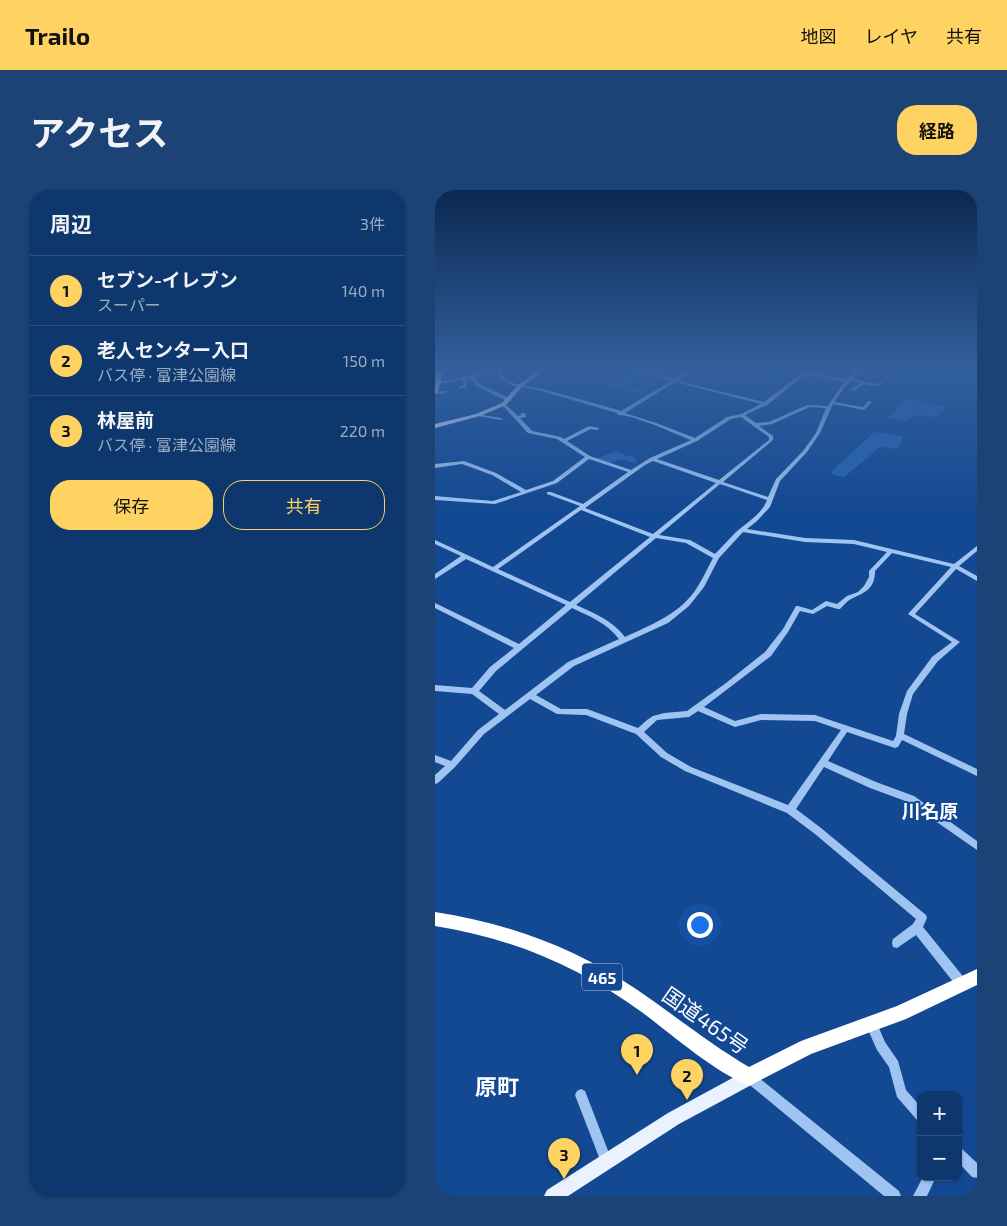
<!DOCTYPE html>
<html lang="ja">
<meta charset="utf-8">
<style>
:root{--surface:#0e376e;--page:#1c4276;--text:#f1f3f6;--muted:#9bacc2;--line:#2e5181;--accent:#ffd361}
body{margin:0;font-family:"Exo 2","Noto Sans JP",sans-serif;background:var(--page);color:var(--text)}
.controls{position:absolute;right:15px;bottom:15px;display:grid;overflow:hidden;border-radius:10px;box-shadow:0 1px 4px #0004}
.controls button{width:45px;height:45px;display:grid;place-items:center;padding:0;border:0;border-bottom:1px solid var(--line);background:var(--surface);color:var(--text);font:25px sans-serif}
.you{position:absolute;left:264px;top:734px;width:18px;height:18px;margin:-12px;border:4px solid #fff;border-radius:50%;background:#1a73e8;box-shadow:0 0 0 8px #1a73e833}
.badge{display:grid;place-items:center;width:32px;height:32px;border-radius:50%;background:var(--accent);color:#111;font-size:16px;font-weight:700}
.pin{position:absolute;translate:-50% -41px;filter:drop-shadow(0 1px 2px #0008)}
.pin::after{content:'';position:absolute;top:26px;width:18px;height:15px;background:inherit;clip-path:polygon(0 0,100% 0,50% 100%)}
.list{margin:0;padding:0;list-style:none}
h2{display:flex;justify-content:space-between;align-items:center;height:65px;margin:0;padding:0 20px;font-size:21px}
h2 small{font-size:16px;font-weight:400;color:var(--muted)}
.list li{display:grid;grid-template-columns:32px 1fr auto;gap:15px;align-items:center;box-sizing:border-box;height:70px;padding:0 20px;border-top:1px solid var(--line)}
.list b{display:block;font-size:19px;white-space:nowrap}
.list p{margin:0;font-size:16px;white-space:nowrap;color:var(--muted)}
.list em{font-size:16px;font-style:normal;color:var(--muted)}
.actions{display:flex;gap:10px;padding:15px 20px}
.actions a{flex:1;padding:11px 0;border:1px solid var(--accent);border-radius:20px;text-align:center;font-size:18px;color:var(--accent)}
.actions .main{background:var(--accent);color:#111}
.map{position:relative;flex:none;width:542px;height:1006px;overflow:hidden;border-radius:20px}
header{display:flex;align-items:center;gap:30px;box-sizing:border-box;height:70px;padding:0 25px;background:var(--accent);color:#111}
header strong{font-size:24px}
nav{display:flex;gap:28px;margin-inline-start:auto;font-size:18px}
.intro{display:flex;align-items:center;justify-content:space-between;box-sizing:border-box;height:120px;padding:0 30px}
h1{margin:0;font-size:35px}
.button{padding:12px 22px;border-radius:20px;background:var(--accent);color:#111;font-size:18px;font-weight:700}
main{display:flex;gap:30px;padding:0 30px}
aside{flex:1;background:var(--surface);border-radius:20px;box-shadow:0 1px 4px #0004}
.map>svg:first-child{display:block}
</style>
<header>
<strong>Trailo</strong>
<nav><a>地図</a><a>レイヤ</a><a>共有</a></nav>
</header>
<div class="intro"><h1>アクセス</h1><a class="button">経路</a></div>
<main>
<aside>
<h2>周辺<small>3件</small></h2>
<ul class="list">
<li><span class="badge">1</span><div><b>セブン-イレブン</b><p>スーパー</p></div><em>140 m</em></li>
<li><span class="badge">2</span><div><b>老人センター入口</b><p>バス停 · 富津公園線</p></div><em>150 m</em></li>
<li><span class="badge">3</span><div><b>林屋前</b><p>バス停 · 富津公園線</p></div><em>220 m</em></li>
</ul>
<div class="actions"><a class="main">保存</a><a>共有</a></div>
</aside>
<div class="map">
<svg width="542" height="1006" viewBox="0 0 542 1006">
<rect width="100%" height="100%" fill="#134992"/>
<g fill="#2563b1" fill-rule="evenodd">
<path d="M196,181L217,183L233,190L205,199L209,202L208,204L216,202L209,205L169,195ZM207,183L216,184L229,190L200,198L193,195L211,189L212,187H204V185Z"/>
<polygon points="470,209 489,211 510,218 502,227 482,225 469,231 453,228"/>
<polygon points="439,242 468,246 463,259 445,257 409,287 399,285 396,282"/>
<polygon points="182,261 191,266 199,265 197,267 202,269 200,272 205,275 186,269 174,273 160,269"/>
</g>
<g fill="none" stroke-linecap="round" stroke-linejoin="round">
<g fill="#a0c4f2" fill-rule="evenodd">
<path d="M65,179H78L68,182L67,186C77,196 94,195 107,199C134,206 160,213 186,221L236,191L222,185L192,179C209,179 224,183 239,189L256,179H261L243,191L329,212L367,183L353,179L370,181L372,179H377L374,182L411,190L412,188H414L423,179H427L418,189L440,194L447,192V194L440,196L429,194L418,201L416,200L417,199L425,193L416,191L409,198L399,212L428,217L433,211L437,212L429,220L398,214L385,243L372,262L345,291L335,317L322,331L312,339L370,348L419,350L519,374L542,356V361L524,376L542,386V391L521,379L480,424L525,452L503,471L478,504L472,524L469,544L542,579V586L467,550L463,557L460,558L412,542L393,571L441,592L479,606L542,651V660L473,612L435,598L389,577L361,619L386,638L491,725L492,728L488,737L531,790L532,794L531,798L527,799L523,798L481,745L462,758L458,757L457,753L458,749L478,734L481,729L380,644L352,623L250,581L226,567L201,544L151,525L122,524L95,509L49,544L20,577L3,593L0,594V585L10,576L0,572V565L16,571L43,540L64,524L37,504L0,501V495L37,498L55,477L79,458L0,418V413L84,454L131,415L31,369L0,389V384L26,366L0,354V350L58,377L145,316L112,304V302H116L148,314L193,282L154,269L122,293L60,314L0,310V306L58,311L86,302L57,285L27,274L0,278V274L29,271L61,283L91,300L118,291L150,267L122,249L93,243L67,215V213H69L83,226L86,225V223H90L91,227L85,228L97,241L126,247L129,249L154,236L164,238V239L162,240L156,239L132,251L155,266L196,280L215,268L256,250C241,244 197,224 183,225L182,223L103,200L76,195L67,190L63,186L64,182L40,187L44,194L76,209V211H72L41,196L36,188L31,189L32,197L24,199V197L29,195L27,190L3,194L1,193ZM371,184L410,192L406,196L393,216L372,215L334,232L321,233L310,225L332,215ZM240,192L326,214L306,224L292,227L260,248L224,234L190,223ZM375,217L391,218L381,243L368,261L341,289L333,307L288,292L338,250V246L324,236L337,234ZM306,227L334,247V250L284,290L222,269L262,251L296,229ZM218,271L281,293L218,344L150,318L210,275ZM285,294L332,310C326,326 310,333 299,344C293,350 287,357 280,364L255,350L224,345ZM146,320L215,347L135,412L63,379ZM308,342L370,352L419,354L452,362L434,381V387L429,396L423,402L412,406L402,414L391,411L377,420L363,416H361L348,439L330,462L291,493L252,521L229,523L218,526L212,530L203,538L152,519H126L101,505L139,476L233,433L254,416L269,397L284,368ZM221,348L251,353L278,368C273,377 269,387 263,396C247,423 218,434 190,447C177,430 159,423 141,415ZM457,363L516,377L473,424L517,452L497,467L472,501L464,524L461,546L458,551L380,525L326,524L300,531L269,517L336,466L353,442L365,421L378,424L392,416L403,419H405C409,415 413,410 418,408C431,402 440,398 440,381ZM137,418C154,426 172,433 184,449L133,472L70,520L44,501L61,481ZM263,521L300,537L326,530L380,531L406,540L353,615L256,577L232,563L209,542L222,530L254,527Z"/>
<polygon points="10,201 11,201 11,203 0,204 0,202"/>
<polygon points="41,224 66,228 68,229 66,230 43,226 41,226"/>
<polygon points="436,827 440,829 450,852 463,871 471,900 486,917 486,932 482,930 462,907 454,877 442,860 430,833 432,829"/>
<polygon points="314,881 318,883 464,1001 466,1006 449,1006 310,891 308,887 310,883"/>
<polygon points="146,899 150,901 177,971 175,975 171,977 167,975 140,905 142,901"/>
<polygon points="523,957 527,959 542,973 542,988 537,987 523,972"/>
<polygon points="488,987 501,987 492,1006 478,1006"/>
</g>
<g fill="#ebf2ff" fill-rule="evenodd">
<polygon points="105,179 112,179 87,197 71,215 45,226 0,238 0,234 41,224 67,213 83,195"/>
<polygon points="314,879 320,881 322,887 320,893 244,934 133,1006 109,1006 112,1000 233,923"/>
</g>
<g fill="#fff" fill-rule="evenodd">
<polygon points="3,179 9,179 3,202 0,204 0,190"/>
<path d="M0,722C73,733 140,758 201,799C239,825 275,854 314,877L366,851L462,816L542,779V795L471,829L376,864L314,896C277,880 240,847 208,823C143,776 79,749 0,736Z"/>
</g>
</g>
<linearGradient id="sky" x2="0" y2="1"><stop stop-color="#0a2850"/><stop offset="0.56" stop-color="#335f9d"/><stop offset="1" stop-color="#335f9d" stop-opacity="0"/></linearGradient>
<rect width="542" height="320" fill="url(#sky)"/>
<g text-anchor="middle" dominant-baseline="central" stroke-width="4" stroke-linejoin="round" paint-order="stroke">
<rect fill="#134992" stroke="#b8c8de" stroke-width="1" x="147" y="773.5" width="40" height="27" rx="4"/>
<g font-size="16" font-weight="bold" fill="#fff">
<text x="167" y="787">465</text>
</g>
<g font-size="19" font-weight="bold" fill="#fff" stroke="#134992">
<text x="495" y="620">川名原</text>
</g>
<g font-size="21" fill="#fff" stroke="#134992">
<text transform="translate(271 830) rotate(35)">国道465号</text>
</g>
<g font-size="22" font-weight="bold" fill="#fff" stroke="#134992">
<text x="62" y="896">原町</text>
</g>
</g>
</svg>
<div class="controls">
<button>+</button>
<button>−</button>
</div>
<div class="you"></div>
<div class="pin badge" style="left:202px;top:885px">1</div>
<div class="pin badge" style="left:252px;top:910px">2</div>
<div class="pin badge" style="left:129px;top:989px">3</div>
</div>
</main>
